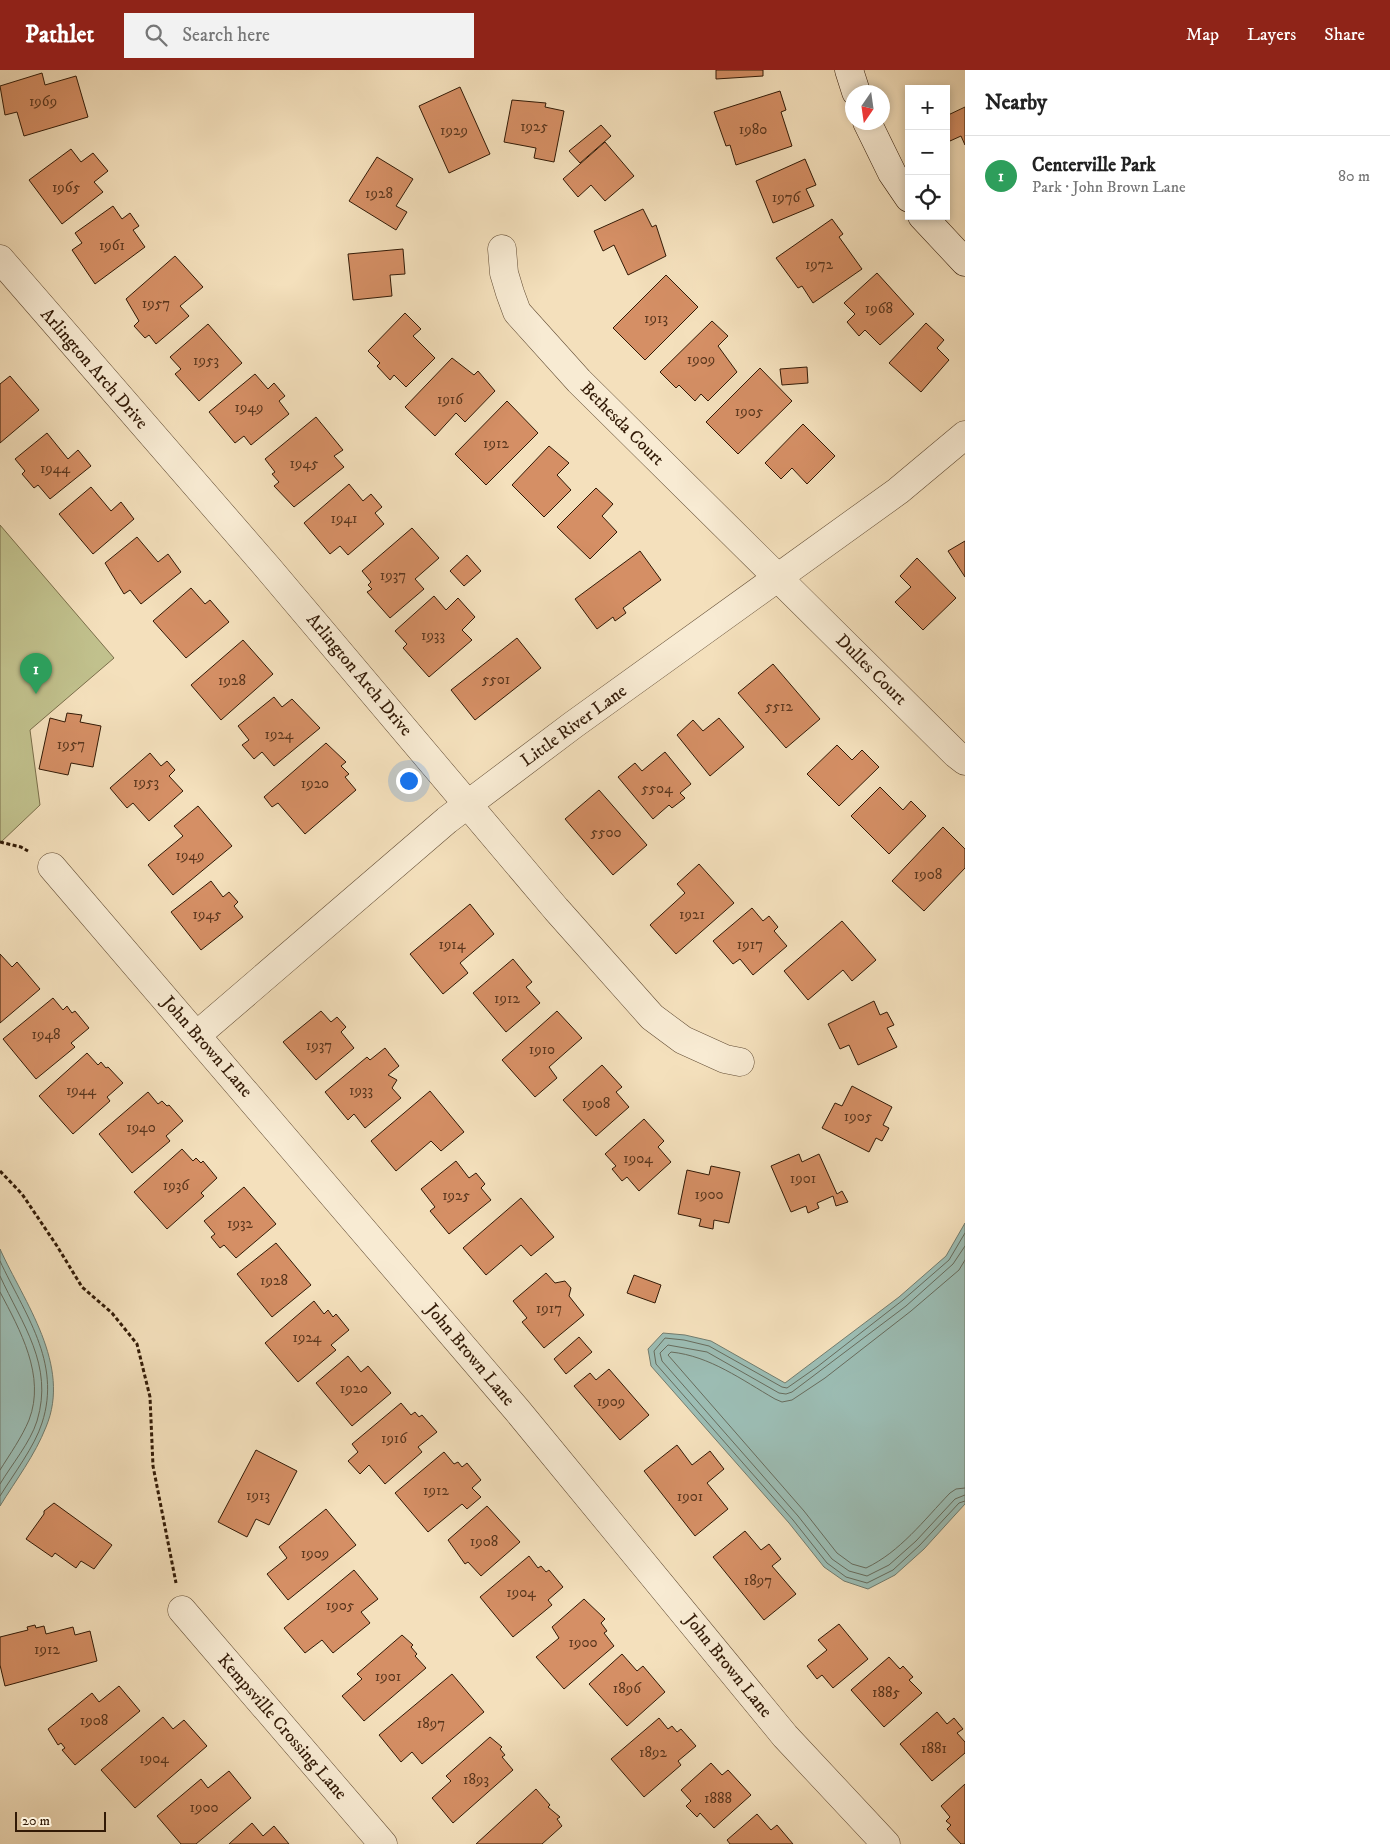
<!DOCTYPE html>
<meta charset="utf-8">
<style>
:root{--surface:#fff;--page:#f2f2f2;--text:#222;--muted:#767676;--line:#e0e0e0;--accent:#8f2418}
body{margin:0;font-family:"IM FELL DW Pica",serif;background:var(--page);color:var(--text)}
.controls{position:absolute;right:15px;top:15px;display:grid;overflow:hidden;border-radius:0px;box-shadow:0 2px 8px #0003}
.controls button{width:45px;height:45px;display:grid;place-items:center;padding:0;border:0;border-bottom:1px solid var(--line);background:var(--surface);color:var(--text);font:25px sans-serif}
.compass{position:absolute;left:845px;top:15px;width:45px;height:45px;border-radius:50%;background:var(--surface);box-shadow:0 2px 8px #0003;rotate:193deg}
.scale{position:absolute;left:15px;bottom:12px;width:91px;box-sizing:border-box;padding-left:5px;border:2px solid #321a06;border-top:0;font-size:14px;line-height:18px;white-space:nowrap;color:#321a06;-webkit-text-stroke:4px #f8ebd3;paint-order:stroke}
.you{position:absolute;left:408px;top:710px;width:18px;height:18px;margin:-12px;border:4px solid #fff;border-radius:50%;background:#1a73e8;box-shadow:0 0 0 8px #1a73e833}
.badge{display:grid;place-items:center;width:32px;height:32px;border-radius:50%;background:var(--accent);color:#fff;font-size:16px;font-weight:700}
.pin{position:absolute;translate:-50% -41px;filter:drop-shadow(0 1px 2px #0008)}
.pin::after{content:'';position:absolute;top:26px;width:18px;height:15px;background:inherit;clip-path:polygon(0 0,100% 0,50% 100%)}
.list{margin:0;padding:0;list-style:none}
h2{display:flex;justify-content:space-between;align-items:center;height:65px;margin:0;padding:0 20px;font-size:21px}
h2 small{font-size:16px;font-weight:400;color:var(--muted)}
.list li{display:grid;grid-template-columns:32px 1fr auto;gap:15px;align-items:center;box-sizing:border-box;height:80px;padding:0 20px;border-top:1px solid var(--line)}
.list b{display:block;font-size:19px;white-space:nowrap}
.list p{margin:0;font-size:16px;white-space:nowrap;color:var(--muted)}
.list em{font-size:16px;font-style:normal;color:var(--muted)}
.icon{flex:none;width:28px;height:28px;fill:none;stroke:currentColor;stroke-width:2;stroke-linecap:round;stroke-linejoin:round}
.map{position:relative;flex:none;width:965px;height:1774px;overflow:hidden}
header{display:flex;align-items:center;gap:30px;box-sizing:border-box;height:70px;padding:0 25px;background:var(--accent);color:#fff}
header strong{font-size:24px}
nav{display:flex;gap:28px;margin-inline-start:auto;font-size:18px}
.search{width:350px;height:45px;background:var(--page);display:flex;align-items:center;gap:12px;box-sizing:border-box;padding:0 18px;border-radius:0px;color:var(--muted);font-size:19px}
main{display:flex}
aside{flex:1;background:var(--surface)}
.map>svg:first-child{display:block}
</style>
<header>
<strong>Pathlet</strong>
<div class="search"><svg class="icon" aria-label="search" viewBox="0 0 24 24"><circle cx="10" cy="10" r="6"/><path d="M15 15l6 6"/></svg>Search here</div>
<nav><a>Map</a><a>Layers</a><a>Share</a></nav>
</header>
<main>
<div class="map">
<svg width="965" height="1774" viewBox="0 0 965 1774">
<rect width="100%" height="100%" fill="#f4e0bc"/>
<filter id="stains"><feTurbulence type="fractalNoise" baseFrequency=".004" numOctaves="4"/><feColorMatrix values="0 0 0 0 .2 0 0 0 0 .09 0 0 0 0 .02 0 0 0 .5 -.17"/></filter>
<radialGradient id="worn" r=".72"><stop offset=".6" stop-color="#630" stop-opacity="0"/><stop offset="1" stop-color="#630" stop-opacity=".3"/></radialGradient>
<polygon fill="#c1c18d" stroke="#7a6e4a" points="0,455 114,588 30,660 40,735 0,773"/>
<g fill="#9cbdb4" stroke="#727c6e">
<polygon points="965,1153 965,1434 924,1479 895,1505 868,1519 844,1511 824,1497 789,1453 651,1296 648,1279 663,1263 685,1265 711,1271 785,1313 899,1227 946,1186"/>
<path d="M0,1179C24,1232 72,1295 46,1357C35,1385 16,1410 0,1436Z"/>
</g>
<g fill="none" stroke-linecap="round" stroke-linejoin="round">
<g stroke="#676c5d" stroke-width="1">
<polyline points="965,1163 949,1190 903,1230 817,1297 787,1318 782,1317 709,1276 684,1270 665,1268 654,1281 656,1294 793,1450 827,1493 846,1507 867,1513 893,1500 920,1475 959,1433 965,1431"/>
<polyline points="965,1176 953,1194 906,1236 792,1322 786,1324 779,1323 707,1282 668,1275 660,1283 662,1291 798,1446 832,1489 849,1501 867,1506 889,1495 916,1471 955,1429 965,1425"/>
<path d="M965,1190L959,1200L911,1241L825,1308L792,1330L782,1332L775,1329C742,1310 710,1286 671,1282L668,1285L804,1441L837,1483L852,1494L866,1498C900,1482 924,1450 950,1423L956,1419L965,1418"/>
<path d="M0,1191C24,1243 62,1292 42,1353C35,1376 13,1405 0,1426"/>
<path d="M0,1206C22,1254 54,1295 37,1351C30,1373 12,1394 0,1414"/>
<path d="M0,1222C20,1260 46,1306 29,1350C22,1367 10,1384 0,1400"/>
</g>
</g>
<g fill="#d58f65" stroke="#321a06">
<polygon points="716,0 763,0 763,6 716,9"/>
<polygon points="42,3 45,15 76,6 88,47 24,66 17,42 5,45 0,16"/>
<polygon points="460,17 490,84 449,103 419,36"/>
<polygon points="780,21 786,40 781,42 792,76 736,95 730,75 726,76 714,42"/>
<polygon points="512,30 546,33 545,37 564,41 554,92 534,88 536,78 504,72"/>
<polygon points="965,37 965,75 961,66 950,71 946,64 946,46"/>
<polygon points="601,55 611,66 580,93 569,81"/>
<polygon points="605,72 634,106 605,131 591,115 578,127 563,109"/>
<polygon points="71,79 81,92 93,83 108,101 94,112 103,122 62,154 29,110"/>
<polygon points="377,87 413,109 396,136 407,142 396,160 349,131"/>
<polygon points="805,89 816,115 806,119 814,136 773,153 756,111"/>
<polygon points="113,136 122,149 130,143 139,156 133,160 145,177 95,214 72,180 82,173 75,163"/>
<polygon points="643,139 652,157 656,155 666,186 628,205 614,175 603,181 594,161"/>
<polygon points="832,149 843,164 839,167 862,199 813,233 802,216 798,218 776,188"/>
<polygon points="403,179 405,204 390,205 392,226 353,230 348,184"/>
<polygon points="175,186 203,217 180,236 189,246 156,274 149,265 145,268 134,256 139,251 126,229"/>
<polygon points="877,203 914,244 880,275 865,260 859,266 847,252 855,244 844,233"/>
<polygon points="666,205 698,237 645,290 613,258"/>
<polygon points="405,243 421,259 413,266 435,288 406,317 394,305 390,310 377,296 380,293 368,281"/>
<polygon points="712,251 728,266 718,276 737,302 708,331 701,324 695,331 679,315 676,318 660,302"/>
<polygon points="926,253 944,270 937,278 949,290 921,322 889,293"/>
<polygon points="208,254 242,293 199,331 175,304 181,299 170,287"/>
<polygon points="452,288 474,305 478,301 495,321 465,352 456,343 435,366 405,337"/>
<polygon points="807,297 808,313 782,315 780,299"/>
<polygon points="760,298 792,331 738,384 706,352"/>
<polygon points="255,304 268,319 274,313 285,326 279,331 289,344 251,375 244,366 235,373 209,342"/>
<polygon points="10,306 39,340 0,373 0,314"/>
<polygon points="507,331 538,363 486,415 455,384"/>
<polygon points="316,347 343,380 334,386 344,397 294,437 274,416 279,412 272,404 275,402 265,389"/>
<polygon points="803,354 835,386 807,414 792,398 781,409 765,393"/>
<polygon points="47,363 68,389 78,380 91,396 50,429 38,415 34,418 22,404 25,401 15,389"/>
<polygon points="549,376 569,393 557,405 571,420 544,447 512,415"/>
<polygon points="349,414 363,431 371,424 382,437 375,443 384,454 348,485 340,476 330,484 304,453"/>
<polygon points="91,417 111,441 121,432 134,449 93,484 59,444"/>
<polygon points="596,418 613,434 602,446 617,462 590,489 557,457"/>
<polygon points="412,458 439,488 415,509 424,519 390,548 367,522 372,519 368,515 371,512 362,501"/>
<polygon points="137,467 158,492 168,484 181,502 141,534 130,520 124,524 105,493"/>
<polygon points="965,471 965,507 948,481"/>
<polygon points="640,481 661,510 623,538 626,543 615,551 613,547 597,559 575,529"/>
<polygon points="467,485 481,501 464,516 450,501"/>
<polygon points="917,488 956,528 923,560 895,532 911,517 900,506"/>
<polygon points="191,518 205,534 210,530 229,552 186,588 153,551"/>
<polygon points="434,526 446,540 458,528 475,547 462,560 472,570 429,607 403,578 407,574 395,561"/>
<polygon points="517,568 541,598 475,650 451,620"/>
<polygon points="243,570 273,604 221,650 191,615"/>
<polygon points="773,594 820,649 786,678 738,623"/>
<polygon points="274,627 282,637 292,629 320,658 274,696 262,682 254,689 242,675 249,670 238,656"/>
<polygon points="67,643 82,645 80,652 101,656 93,697 71,693 68,705 39,699 50,648 65,652"/>
<polygon points="719,648 744,677 710,706 677,665 693,650 703,661"/>
<polygon points="326,673 346,692 341,696 349,704 345,707 356,720 305,764 278,733 272,737 264,727"/>
<polygon points="837,675 852,690 862,680 879,697 839,736 807,704"/>
<polygon points="665,682 691,714 680,723 685,728 672,738 669,735 653,749 618,707 635,693 642,701"/>
<polygon points="150,683 161,696 167,691 175,700 169,706 183,721 149,751 133,733 127,738 110,718"/>
<polygon points="880,717 903,740 911,731 926,746 889,784 851,746"/>
<polygon points="599,720 647,775 613,805 565,749"/>
<polygon points="198,736 232,776 173,825 148,795 183,766 174,756"/>
<polygon points="943,757 965,779 965,798 924,841 892,811"/>
<polygon points="699,794 734,833 676,884 650,855 685,823 677,814"/>
<polygon points="211,811 223,827 229,822 238,832 234,836 243,847 201,880 171,842"/>
<polygon points="470,834 494,864 460,893 468,903 443,924 410,884"/>
<polygon points="752,838 763,851 769,846 778,857 774,861 787,876 753,905 740,889 733,894 713,871"/>
<polygon points="842,851 876,890 852,911 843,900 808,930 784,901"/>
<polygon points="0,884 12,897 17,892 40,919 0,953"/>
<polygon points="513,889 532,912 526,917 540,933 506,962 473,923"/>
<polygon points="53,928 63,940 67,936 72,943 75,941 89,958 71,973 75,977 36,1009 3,969"/>
<polygon points="874,931 880,945 887,942 894,955 887,958 897,977 858,995 849,975 840,979 828,954"/>
<polygon points="321,941 331,952 337,947 346,957 341,962 354,978 316,1010 283,972"/>
<polygon points="557,941 582,968 549,997 557,1008 535,1027 502,990"/>
<polygon points="385,978 399,996 388,1005 397,1010 392,1018 401,1028 365,1058 354,1044 348,1050 325,1022 367,987 370,990"/>
<polygon points="87,983 98,995 101,992 106,998 108,997 123,1013 107,1027 110,1031 73,1064 39,1026"/>
<polygon points="602,995 622,1017 616,1022 629,1037 596,1066 563,1030"/>
<polygon points="852,1016 892,1037 883,1055 889,1058 882,1071 876,1068 869,1082 822,1058 835,1033 842,1036"/>
<polygon points="430,1021 464,1062 441,1081 431,1071 396,1101 371,1071"/>
<polygon points="148,1022 158,1034 162,1031 167,1036 169,1035 183,1051 166,1066 170,1071 132,1103 99,1064"/>
<polygon points="644,1049 664,1071 658,1077 671,1092 639,1121 627,1107 622,1111 612,1099 616,1096 605,1084"/>
<polygon points="182,1079 193,1091 196,1088 201,1093 203,1091 217,1108 201,1123 204,1126 167,1159 134,1122"/>
<polygon points="799,1084 802,1092 819,1084 837,1124 842,1121 848,1132 836,1136 833,1126 817,1133 819,1138 808,1143 806,1136 791,1142 771,1096"/>
<polygon points="456,1091 469,1108 476,1103 485,1114 481,1118 491,1130 449,1164 430,1141 435,1137 421,1119"/>
<polygon points="711,1096 740,1102 729,1153 714,1150 713,1159 699,1156 701,1149 678,1144 687,1100 709,1105"/>
<polygon points="244,1117 276,1154 236,1188 224,1175 220,1178 211,1167 215,1164 204,1151"/>
<polygon points="521,1128 554,1167 531,1186 521,1175 486,1205 463,1178"/>
<polygon points="276,1173 311,1215 272,1247 237,1204"/>
<polygon points="546,1203 555,1213 565,1211 571,1218 569,1226 584,1245 544,1278 522,1252 527,1248 513,1231"/>
<polygon points="634,1205 661,1215 655,1233 627,1223"/>
<polygon points="314,1231 324,1244 328,1240 333,1247 336,1244 349,1260 331,1275 336,1280 298,1312 265,1273"/>
<polygon points="579,1267 592,1282 566,1304 554,1289"/>
<polygon points="348,1286 361,1302 368,1296 391,1323 352,1356 316,1313"/>
<polygon points="609,1299 649,1345 620,1370 574,1316 590,1303 596,1310"/>
<polygon points="401,1333 411,1345 415,1342 419,1347 422,1345 437,1362 418,1377 422,1382 385,1414 369,1395 360,1404 348,1391 358,1382 352,1374"/>
<polygon points="677,1375 692,1395 710,1381 724,1399 707,1413 728,1439 695,1466 644,1401"/>
<polygon points="256,1380 297,1401 269,1455 256,1449 247,1467 218,1452"/>
<polygon points="444,1382 454,1394 458,1392 462,1397 467,1393 481,1410 472,1418 481,1427 467,1439 462,1434 428,1462 395,1423"/>
<polygon points="54,1433 112,1475 94,1499 81,1491 76,1498 55,1483 52,1487 26,1469 44,1444 44,1441"/>
<polygon points="487,1436 520,1472 481,1506 468,1492 465,1494 448,1470"/>
<polygon points="326,1439 356,1475 288,1530 267,1504 287,1488 279,1477"/>
<polygon points="745,1461 761,1480 769,1474 781,1489 772,1496 796,1524 764,1550 713,1487"/>
<polygon points="529,1486 538,1498 541,1496 546,1502 549,1500 563,1517 548,1530 552,1535 513,1567 480,1527"/>
<polygon points="354,1500 378,1529 361,1542 370,1553 333,1583 322,1570 305,1583 284,1558"/>
<polygon points="584,1529 605,1549 601,1553 607,1561 604,1563 614,1576 564,1619 536,1587 559,1568 552,1557"/>
<polygon points="839,1554 868,1589 833,1618 822,1605 817,1609 807,1596 827,1580 818,1570"/>
<polygon points="35,1555 36,1558 44,1556 46,1564 73,1557 75,1565 90,1561 97,1591 5,1616 0,1595 0,1567 28,1560 27,1557"/>
<polygon points="402,1565 413,1575 411,1577 417,1584 415,1586 426,1598 364,1651 342,1626 362,1609 357,1604"/>
<polygon points="622,1584 637,1601 643,1596 665,1622 627,1656 589,1614"/>
<polygon points="889,1587 900,1599 903,1596 913,1607 909,1610 922,1623 884,1657 851,1620"/>
<polygon points="452,1604 484,1642 422,1694 412,1682 401,1692 379,1665"/>
<polygon points="119,1616 140,1641 75,1695 62,1680 65,1678 61,1673 58,1675 48,1659 92,1623 99,1632"/>
<polygon points="937,1642 947,1654 954,1648 963,1659 957,1663 965,1672 965,1683 932,1711 900,1674"/>
<polygon points="163,1647 173,1659 184,1650 207,1676 135,1738 101,1700"/>
<polygon points="659,1648 668,1659 672,1656 677,1662 681,1659 696,1676 678,1691 681,1695 644,1727 611,1689"/>
<polygon points="490,1667 502,1677 500,1679 505,1685 502,1687 513,1700 453,1753 432,1728 451,1711 446,1706"/>
<polygon points="711,1693 722,1705 728,1700 751,1725 714,1758 700,1743 697,1747 686,1736 691,1731 681,1720"/>
<polygon points="229,1701 251,1728 196,1774 181,1774 157,1746 201,1709 208,1718"/>
<polygon points="965,1714 965,1774 961,1774 947,1759 951,1755 946,1751 950,1747 941,1736"/>
<polygon points="536,1719 550,1735 548,1737 560,1747 557,1749 562,1756 542,1774 476,1774"/>
<polygon points="757,1744 771,1760 777,1755 793,1774 730,1774 727,1770"/>
<polygon points="252,1753 263,1766 274,1756 289,1774 229,1774"/>
</g>
<g fill="none" stroke-linecap="round" stroke-linejoin="round">
<g stroke="#624c34" stroke-width="29">
<g id="street">
<polyline points="502,179 504,203 510,223 517,242 579,311 956,684 965,691"/>
<polyline points="0,189 268,498 556,839 652,947 683,970 725,989 740,992"/>
<polyline points="52,797 517,1340 785,1666 886,1774"/>
<polyline points="197,965 447,750 573,655 898,421 965,365"/>
<polyline points="182,1540 383,1774"/>
</g>
</g>
<g stroke="#321a06" stroke-width="29">
<g id="secondary">
<polyline points="849,0 856,22"/>
<polyline points="867,52 892,103 909,128"/>
<polyline points="922,146 965,192"/>
</g>
</g>
<g stroke="#321a06" stroke-width="3" stroke-dasharray="4 2.5" stroke-linecap="butt">
<polyline points="0,772 21,777 28,781"/>
<polyline points="0,1101 22,1124 57,1176 82,1217 112,1243 137,1274 150,1327 153,1396 176,1513"/>
</g>
<use href="#street" stroke="#f8ebd3" stroke-width="28"/>
<use href="#secondary" stroke="#f8ebd3" stroke-width="28"/>
</g>
<g text-anchor="middle" dominant-baseline="central" stroke-width="4" stroke-linejoin="round" paint-order="stroke">
<g font-size="15" fill="#5b371e">
<text x="43" y="31">1969</text>
<text x="534" y="56">1925</text>
<text x="753" y="59">1980</text>
<text x="454" y="60">1929</text>
<text x="66" y="117">1965</text>
<text x="379" y="123">1928</text>
<text x="786" y="127">1976</text>
<text x="112" y="175">1961</text>
<text x="819" y="194">1972</text>
<text x="156" y="233">1957</text>
<text x="879" y="238">1968</text>
<text x="656" y="248">1913</text>
<text x="701" y="289">1909</text>
<text x="206" y="290">1953</text>
<text x="450" y="329">1916</text>
<text x="249" y="337">1949</text>
<text x="749" y="341">1905</text>
<text x="496" y="373">1912</text>
<text x="304" y="393">1945</text>
<text x="55" y="398">1944</text>
<text x="344" y="448">1941</text>
<text x="393" y="505">1937</text>
<text x="433" y="565">1933</text>
<text x="496" y="609">5501</text>
<text x="232" y="610">1928</text>
<text x="779" y="636">5512</text>
<text x="279" y="664">1924</text>
<text x="71" y="674">1957</text>
<text x="146" y="712">1953</text>
<text x="315" y="713">1920</text>
<text x="657" y="718">5504</text>
<text x="606" y="762">5500</text>
<text x="190" y="785">1949</text>
<text x="928" y="804">1908</text>
<text x="207" y="844">1945</text>
<text x="692" y="844">1921</text>
<text x="452" y="874">1914</text>
<text x="750" y="874">1917</text>
<text x="507" y="928">1912</text>
<text x="46" y="964">1948</text>
<text x="319" y="975">1937</text>
<text x="542" y="979">1910</text>
<text x="81" y="1020">1944</text>
<text x="361" y="1020">1933</text>
<text x="596" y="1033">1908</text>
<text x="858" y="1046">1905</text>
<text x="141" y="1057">1940</text>
<text x="638" y="1088">1904</text>
<text x="803" y="1108">1901</text>
<text x="176" y="1115">1936</text>
<text x="709" y="1124">1900</text>
<text x="456" y="1125">1925</text>
<text x="240" y="1153">1932</text>
<text x="274" y="1210">1928</text>
<text x="549" y="1238">1917</text>
<text x="307" y="1267">1924</text>
<text x="354" y="1318">1920</text>
<text x="611" y="1331">1909</text>
<text x="394" y="1368">1916</text>
<text x="436" y="1420">1912</text>
<text x="258" y="1425">1913</text>
<text x="690" y="1426">1901</text>
<text x="484" y="1471">1908</text>
<text x="315" y="1483">1909</text>
<text x="758" y="1510">1897</text>
<text x="521" y="1522">1904</text>
<text x="340" y="1535">1905</text>
<text x="583" y="1572">1900</text>
<text x="47" y="1579">1912</text>
<text x="388" y="1606">1901</text>
<text x="627" y="1618">1896</text>
<text x="886" y="1622">1885</text>
<text x="94" y="1650">1908</text>
<text x="431" y="1653">1897</text>
<text x="934" y="1678">1881</text>
<text x="653" y="1682">1892</text>
<text x="154" y="1688">1904</text>
<text x="476" y="1709">1893</text>
<text x="718" y="1728">1888</text>
<text x="204" y="1737">1900</text>
</g>
<g font-size="18" fill="#321a06" stroke="#f8ebd3">
<text transform="translate(94 299) rotate(49)">Arlington Arch Drive</text>
<text transform="translate(622 354) rotate(45)">Bethesda Court</text>
<text transform="translate(871 600) rotate(45)">Dulles Court</text>
<text transform="translate(359 605) rotate(50)">Arlington Arch Drive</text>
<text transform="translate(574 656) rotate(-36)">Little River Lane</text>
<text transform="translate(207 977) rotate(49)">John Brown Lane</text>
<text transform="translate(470 1285) rotate(50)">John Brown Lane</text>
<text transform="translate(728 1596) rotate(51)">John Brown Lane</text>
<text transform="translate(282 1657) rotate(49)">Kempsville Crossing Lane</text>
</g>
</g>
<rect width="100%" height="100%" filter="url(#stains)"/>
<rect width="100%" height="100%" fill="url(#worn)"/>
</svg>
<div class="controls">
<button>+</button>
<button>−</button>
<button><svg class="icon" aria-label="locate" viewBox="0 0 24 24"><circle cx="12" cy="12" r="6"/><path d="M12 2v4M12 18v4M2 12h4M18 12h4"/></svg></button>
</div>
<svg class="compass" viewBox="-18 -18 36 36"><path d="M0-13l5 13h-10z" fill="#e53935"/><path d="M0 13l5-13h-10z" fill="#767676"/></svg>
<div class="scale">20 m</div>
<div class="you"></div>
<div class="pin badge" style="left:36px;top:624px;background:#2e9e5b">1</div>
</div>
<aside>
<h2>Nearby<small></small></h2>
<ul class="list">
<li><span class="badge" style="background:#2e9e5b">1</span><div><b>Centerville Park</b><p>Park · John Brown Lane</p></div><em>80 m</em></li>
</ul>
</aside>
</main>
